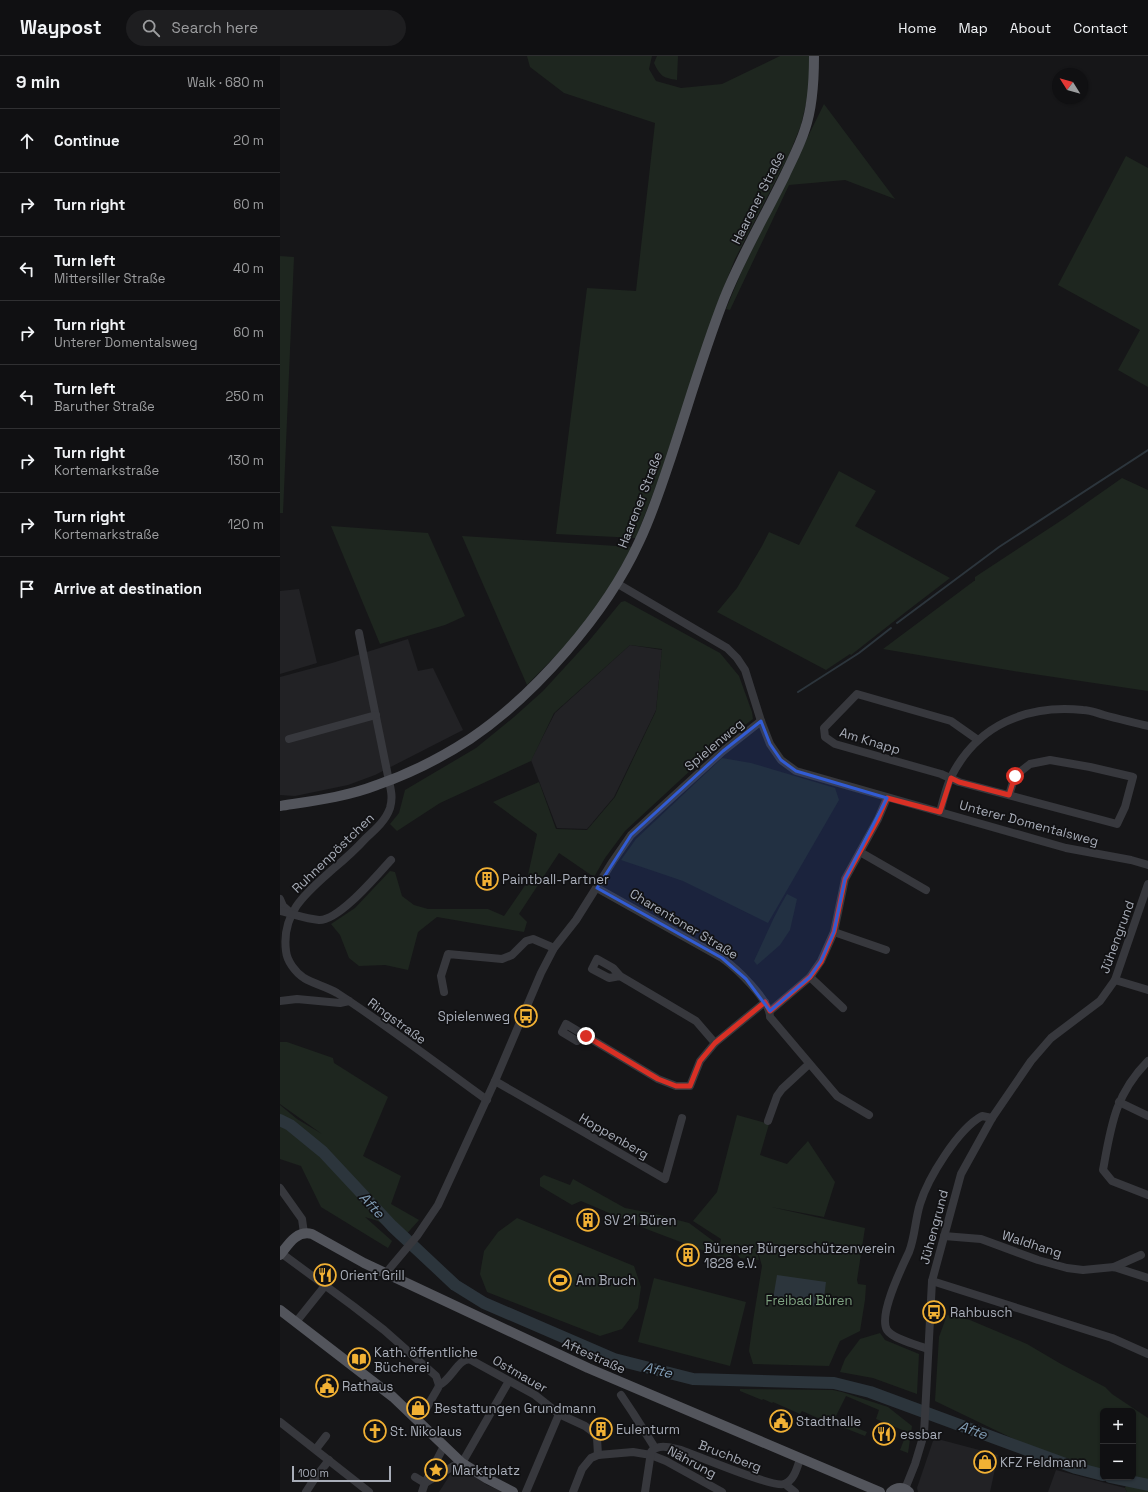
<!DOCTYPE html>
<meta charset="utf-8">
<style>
:root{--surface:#101012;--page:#1e1e20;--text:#f1f3f6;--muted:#9c9d9f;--line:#303032}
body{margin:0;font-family:"Space Grotesk",sans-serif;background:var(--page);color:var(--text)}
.controls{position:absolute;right:12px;bottom:12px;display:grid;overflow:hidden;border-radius:6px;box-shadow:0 1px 3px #0004}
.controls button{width:36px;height:36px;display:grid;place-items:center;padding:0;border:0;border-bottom:1px solid var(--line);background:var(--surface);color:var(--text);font:20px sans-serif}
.compass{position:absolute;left:772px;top:12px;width:36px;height:36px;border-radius:50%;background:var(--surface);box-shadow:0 1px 3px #0004;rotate:307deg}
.scale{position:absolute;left:12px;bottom:10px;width:99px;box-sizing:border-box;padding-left:4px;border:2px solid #a8adb8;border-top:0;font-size:11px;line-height:14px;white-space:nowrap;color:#a8adb8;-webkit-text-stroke:3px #111113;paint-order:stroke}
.stop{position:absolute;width:12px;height:12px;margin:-9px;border:3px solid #d93025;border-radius:50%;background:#fff}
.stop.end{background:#d93025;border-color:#fff;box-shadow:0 1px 4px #0008}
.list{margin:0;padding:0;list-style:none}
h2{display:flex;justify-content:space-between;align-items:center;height:52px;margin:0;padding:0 16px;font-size:17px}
h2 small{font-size:13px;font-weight:400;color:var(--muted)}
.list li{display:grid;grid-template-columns:26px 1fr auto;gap:12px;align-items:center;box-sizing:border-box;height:64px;padding:0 16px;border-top:1px solid var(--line)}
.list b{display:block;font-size:15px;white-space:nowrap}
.list p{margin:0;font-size:13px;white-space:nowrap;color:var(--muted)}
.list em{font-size:13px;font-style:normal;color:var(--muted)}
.icon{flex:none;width:22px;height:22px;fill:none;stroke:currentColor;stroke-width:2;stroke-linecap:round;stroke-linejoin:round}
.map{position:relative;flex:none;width:868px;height:1436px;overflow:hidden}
header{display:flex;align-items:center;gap:24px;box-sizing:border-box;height:56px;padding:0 20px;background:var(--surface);border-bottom:1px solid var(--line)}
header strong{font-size:19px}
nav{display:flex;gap:22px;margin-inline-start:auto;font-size:14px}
.search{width:280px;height:36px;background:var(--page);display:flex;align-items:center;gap:10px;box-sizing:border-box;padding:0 14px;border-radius:22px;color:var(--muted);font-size:15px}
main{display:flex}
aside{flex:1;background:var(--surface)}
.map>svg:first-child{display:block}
</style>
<header>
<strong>Waypost</strong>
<div class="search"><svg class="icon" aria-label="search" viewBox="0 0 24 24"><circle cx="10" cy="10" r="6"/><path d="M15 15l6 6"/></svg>Search here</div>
<nav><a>Home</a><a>Map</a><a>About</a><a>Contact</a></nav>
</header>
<main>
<aside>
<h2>9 min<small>Walk · 680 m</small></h2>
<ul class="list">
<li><svg class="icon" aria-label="ahead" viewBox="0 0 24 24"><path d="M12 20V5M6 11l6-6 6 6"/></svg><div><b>Continue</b></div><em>20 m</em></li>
<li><svg class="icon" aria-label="right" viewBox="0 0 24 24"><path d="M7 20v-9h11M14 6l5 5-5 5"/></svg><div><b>Turn right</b></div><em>60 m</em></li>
<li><svg class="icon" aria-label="left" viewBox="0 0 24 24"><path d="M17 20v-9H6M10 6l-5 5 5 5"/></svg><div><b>Turn left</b><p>Mittersiller Straße</p></div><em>40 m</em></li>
<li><svg class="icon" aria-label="right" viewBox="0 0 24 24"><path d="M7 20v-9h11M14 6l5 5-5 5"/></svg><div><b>Turn right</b><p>Unterer Domentalsweg</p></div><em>60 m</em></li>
<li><svg class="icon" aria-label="left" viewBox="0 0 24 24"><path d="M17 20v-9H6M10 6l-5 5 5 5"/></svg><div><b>Turn left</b><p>Baruther Straße</p></div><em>250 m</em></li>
<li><svg class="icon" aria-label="right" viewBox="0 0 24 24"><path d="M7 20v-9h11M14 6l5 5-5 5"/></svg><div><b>Turn right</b><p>Kortemarkstraße</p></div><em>130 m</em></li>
<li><svg class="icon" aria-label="right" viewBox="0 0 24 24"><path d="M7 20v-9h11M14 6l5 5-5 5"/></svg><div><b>Turn right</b><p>Kortemarkstraße</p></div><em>120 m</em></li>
<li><svg class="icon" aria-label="arrive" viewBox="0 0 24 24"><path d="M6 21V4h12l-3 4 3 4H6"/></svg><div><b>Arrive at destination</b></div></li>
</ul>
</aside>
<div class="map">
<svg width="868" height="1436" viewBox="0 0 868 1436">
<rect width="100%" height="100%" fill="#161618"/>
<g fill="#222225">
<polygon points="19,533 37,607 0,618 0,535"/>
<polygon points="128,583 138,615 153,612 183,674 95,719 68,729 15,740 0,739 0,621 52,607"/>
<polygon points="350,589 382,594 376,654 334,741 307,773 277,772 251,704 275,657"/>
<polygon points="654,1382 718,1399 710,1436 638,1436 637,1432"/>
<polygon points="177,1408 207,1429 223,1436 159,1436"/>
<polygon points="776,1414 845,1432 847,1436 768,1436"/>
</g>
<g fill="#1e261f">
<polygon points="247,0 372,0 369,13 376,25 401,32 442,28 500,0 529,0 529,23 531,27 521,69 509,99 455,203 436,251 378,425 356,482 276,478 307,232 356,235 375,67 284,37 250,11"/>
<path d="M377,0H398L397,24C383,22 380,20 374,7Z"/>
<polygon points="544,48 615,143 565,124 509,129 450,254 446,253 463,212"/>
<polygon points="846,100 868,112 868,331 838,314 860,274 778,229"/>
<polygon points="0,200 14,201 3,457 0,457"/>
<polygon points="559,415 596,435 575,470 670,522 627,555 608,543 627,555 571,599 570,598 546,614 437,556 457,532 482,490 489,476 519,489"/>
<polygon points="842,422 868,434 868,635 740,616 603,593 694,525 695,525 695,521 785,462"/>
<polygon points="51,470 148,477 185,560 165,569 100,588"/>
<polygon points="182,480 352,491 327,536 293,582 247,629"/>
<polygon points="345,545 440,597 459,620 472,656 473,663 438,689 345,775 325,802 314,821 279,797 239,858 247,866 244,876 157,861 138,876 128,914 105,909 79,910 69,902 60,879 51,868 75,852 110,815 115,816 122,840 134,849 148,853 208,853 224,860 246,828 257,778 213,746 259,726 276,773 307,774 335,741 376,655 382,593 350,589 274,657 251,705 160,747 117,775 110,768 119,757 125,734 196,692 234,661 263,635 308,586 341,546"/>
<polygon points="442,702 471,707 555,732 559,744 488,867 403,825 341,804 356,783"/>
<path d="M507,838L517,843L510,874L500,889L477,909L474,905C485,882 494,859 507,838Z"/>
<polygon points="0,986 7,986 53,1002 54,1007 108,1041 83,1100 121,1120 111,1148 139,1164 122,1183 98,1165 85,1161 112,1185 108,1192 41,1151 21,1110 0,1103 0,1049 17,1063 42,1078 0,1048"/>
<polygon points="457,1059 489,1068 480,1099 507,1108 528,1085 555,1126 544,1161 491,1151 585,1172 577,1224 578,1228 586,1229 585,1244 580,1275 560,1285 549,1310 473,1308 469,1295 473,1265 482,1210 476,1189 479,1204 460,1202 454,1195 440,1189 441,1183 413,1165 437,1136"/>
<polygon points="264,1119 290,1129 293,1123 345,1152 375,1158 409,1167 436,1187 436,1193 451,1199 451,1205 369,1174 301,1145 292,1149 260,1130 260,1122"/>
<polygon points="237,1162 354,1210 361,1231 358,1252 342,1273 320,1280 207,1236 200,1218 204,1195 218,1176"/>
<polygon points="374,1222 466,1246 450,1310 358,1286"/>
<polygon points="667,1259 690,1264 747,1288 781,1308 825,1331 832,1338 868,1362 868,1425 848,1421 853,1421 853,1355 823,1355 823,1415 800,1409 759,1395 655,1345 659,1281"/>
<polygon points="600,1277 605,1284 639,1298 637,1338 593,1322 560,1316 565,1303 580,1283"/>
<polygon points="460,1333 553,1334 562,1336 608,1351 632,1370 628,1397 620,1394 627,1376 596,1363 599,1354 566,1340 552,1368 547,1366 545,1370 539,1367 540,1363 522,1355 520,1358 493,1346 492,1347 483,1343 482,1344 460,1335"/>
<polygon points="559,1365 587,1376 585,1380 557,1369"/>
<polygon points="847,1427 868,1431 868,1436 847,1436 845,1432"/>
</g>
<polygon fill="#2c353c" points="497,1219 546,1226 543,1251 493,1243"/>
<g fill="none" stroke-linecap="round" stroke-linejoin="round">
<g stroke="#2c353c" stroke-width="2">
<polyline points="617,567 719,491 868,394"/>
<polyline points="518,636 579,597 611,572"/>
</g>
<g stroke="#2c353c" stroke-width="12">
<polyline points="0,1064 10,1069 43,1096 112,1170 175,1229 204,1247 334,1303 413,1323 554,1327 590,1336 796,1412 823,1419"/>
<polyline points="830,1421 868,1429"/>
</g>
<g stroke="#37383d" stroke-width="8">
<polyline points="338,528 447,592 457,602 465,614 481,665 490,688 501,704 516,715 786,792 851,804 868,809"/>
<path d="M79,577L109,725C111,734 113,742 110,752C106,764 96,773 86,782C76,793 65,803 53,813C27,836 1,856 6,895C7,905 15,916 24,922C34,928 47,931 57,937C108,970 157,1008 207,1044"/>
<polyline points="9,683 96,659"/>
<polyline points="698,684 671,665 577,638 544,672 545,681 555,688 661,718 679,726 837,768 845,751 853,721 810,711 770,704 750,708 735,720 729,739"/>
<path d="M660,756C663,744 666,732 671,721C697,669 747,648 803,654C810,654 817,657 824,659C838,663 853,666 868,670"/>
<polyline points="580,796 646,834"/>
<path d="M317,832L442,902C456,912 490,944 490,961L557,1040L589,1059"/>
<polyline points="0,843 3,850 11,857"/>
<path d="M0,855C13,858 26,863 39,864C59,865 97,819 111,804"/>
<polyline points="554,876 606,894"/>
<polyline points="340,920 329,922 312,913 317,903 333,912 340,920 416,965 435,987"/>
<polyline points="530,921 563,952"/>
<polyline points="835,924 868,934"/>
<polyline points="164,936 161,920 168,898 222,903 232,899 246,885 253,883 274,892"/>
<polyline points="0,945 17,943 60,947 69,945"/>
<polyline points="490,955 530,921 541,905 554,876 565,823 598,763 607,742"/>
<polyline points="305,980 297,985 282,976 286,968 378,1023 396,1030 410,1030 420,1005 435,987 485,946"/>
<path d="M868,1005C835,1038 831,1070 823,1114L832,1125L868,1139"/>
<polyline points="215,1025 385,1123 402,1062"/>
<polyline points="839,1046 868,1060"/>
<polyline points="488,1065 497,1040 502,1033 529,1008"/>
<polyline points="0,1132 22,1163 24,1177"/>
<polyline points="664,1180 701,1183 758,1204 787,1212 803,1214 834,1211 868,1222"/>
<polyline points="1,1197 73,1250 104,1274 156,1320 159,1329 158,1332 147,1351 137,1363"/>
<polyline points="834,1211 861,1199"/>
<polyline points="107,1218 110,1212 137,1180 158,1149 215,1025 261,917 274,892 296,864 333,805 351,779 443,695 481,665"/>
<polyline points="652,1225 832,1282 868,1298"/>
<polyline points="16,1266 48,1226"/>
<path d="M648,1293C637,1289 613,1283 607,1274C598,1259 622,1211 629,1196C635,1181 635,1164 640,1148C648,1122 678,1073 702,1060L712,1062"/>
<path d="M159,1329C171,1325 179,1300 191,1304L255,1339L279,1358L305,1370L313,1376L317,1382L318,1399"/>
<polyline points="341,1339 353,1357 375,1392"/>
<polyline points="0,1366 89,1436"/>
<polyline points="36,1393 46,1380"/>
<polyline points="135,1421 145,1427"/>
<polyline points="145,1427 177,1408 182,1407 229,1325"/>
<polyline points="505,1428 515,1436"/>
<polyline points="625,1433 635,1408 644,1378 652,1225 681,1118 712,1062 751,1005 771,982 820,945 835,924 868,828"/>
<polyline points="26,1436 35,1422 49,1404"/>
<polyline points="142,1436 145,1427 164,1390"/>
<polyline points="246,1436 279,1358"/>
<polyline points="293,1436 302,1413 311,1402 318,1399 353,1396 371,1399 386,1405 442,1436"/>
<path d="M365,1436L371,1396C378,1387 392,1392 401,1394C418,1400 493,1432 504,1428C514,1425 517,1412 520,1403"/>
</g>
<g stroke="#53555c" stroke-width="10">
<path d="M0,750C32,745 66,741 97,729C129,718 161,702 190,683C255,639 326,558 359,486C371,461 380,434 389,407C407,353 423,297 444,243C461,200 485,160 505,119C512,104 520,89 525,73C533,50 534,24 534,0"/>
<path d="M0,1199C8,1189 16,1174 32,1178L84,1207L308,1312L600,1436"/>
<polyline points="0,1254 113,1341 182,1407 206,1422 233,1436"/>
<path d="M611,1436C617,1431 623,1431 629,1436"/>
</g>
</g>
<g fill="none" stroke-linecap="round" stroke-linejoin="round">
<polyline stroke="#d93025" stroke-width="5" points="306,980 378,1023 396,1030 410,1030 420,1005 435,987 485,946 490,955 530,921 541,906 554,876 565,823 598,763 607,742 660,756 671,722 679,726 729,739 735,720"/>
</g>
<path fill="#325cd3" fill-opacity="0.2" stroke="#325cd3" stroke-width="3" stroke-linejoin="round" d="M481,665L490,688L501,704L516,715L607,742L565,823L554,876L541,905L530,921L490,955L466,923L442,902L317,832L351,779L443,695Z"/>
<defs>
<g id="building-ring" transform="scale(1.15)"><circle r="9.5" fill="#111113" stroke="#f2b134" stroke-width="1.5"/><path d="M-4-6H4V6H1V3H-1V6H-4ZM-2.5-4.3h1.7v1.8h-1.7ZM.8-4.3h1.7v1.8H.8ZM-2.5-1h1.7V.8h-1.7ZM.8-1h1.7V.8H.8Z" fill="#f2b134"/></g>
<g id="bus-ring" transform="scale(1.15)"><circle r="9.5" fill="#111113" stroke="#f2b134" stroke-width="1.5"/><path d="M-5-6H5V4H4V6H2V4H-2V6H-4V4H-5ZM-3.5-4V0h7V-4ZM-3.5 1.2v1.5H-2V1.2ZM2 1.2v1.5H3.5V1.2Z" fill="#f2b134"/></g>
<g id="restaurant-ring" transform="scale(1.15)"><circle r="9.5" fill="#111113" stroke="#f2b134" stroke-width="1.5"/><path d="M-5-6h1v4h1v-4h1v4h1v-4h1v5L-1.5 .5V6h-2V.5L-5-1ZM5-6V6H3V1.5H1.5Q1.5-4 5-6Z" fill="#f2b134"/></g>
<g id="stadium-ring" transform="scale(1.15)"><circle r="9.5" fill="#111113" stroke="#f2b134" stroke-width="1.5"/><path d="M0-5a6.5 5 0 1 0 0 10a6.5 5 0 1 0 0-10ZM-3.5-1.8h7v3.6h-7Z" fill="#f2b134"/></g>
<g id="library-ring" transform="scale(1.15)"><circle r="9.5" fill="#111113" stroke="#f2b134" stroke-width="1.5"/><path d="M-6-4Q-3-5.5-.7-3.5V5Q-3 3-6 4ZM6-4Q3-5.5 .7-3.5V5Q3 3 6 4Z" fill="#f2b134"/></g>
<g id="civic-ring" transform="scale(1.15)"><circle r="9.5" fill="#111113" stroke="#f2b134" stroke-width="1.5"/><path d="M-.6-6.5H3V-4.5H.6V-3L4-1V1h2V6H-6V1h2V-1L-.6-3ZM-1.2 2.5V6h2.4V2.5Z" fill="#f2b134"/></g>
<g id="shop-ring" transform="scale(1.15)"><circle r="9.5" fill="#111113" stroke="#f2b134" stroke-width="1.5"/><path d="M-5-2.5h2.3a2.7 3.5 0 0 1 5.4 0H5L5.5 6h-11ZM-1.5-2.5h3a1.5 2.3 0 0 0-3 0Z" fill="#f2b134"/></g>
<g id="church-ring" transform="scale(1.15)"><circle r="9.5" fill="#111113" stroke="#f2b134" stroke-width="1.5"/><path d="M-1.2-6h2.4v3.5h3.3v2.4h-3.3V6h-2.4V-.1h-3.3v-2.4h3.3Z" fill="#f2b134"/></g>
<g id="sight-ring" transform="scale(1.15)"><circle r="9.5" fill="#111113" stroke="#f2b134" stroke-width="1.5"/><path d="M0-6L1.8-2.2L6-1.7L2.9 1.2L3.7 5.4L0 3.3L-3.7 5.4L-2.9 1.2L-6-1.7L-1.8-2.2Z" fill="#f2b134"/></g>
</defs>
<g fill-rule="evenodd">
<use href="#building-ring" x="207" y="823"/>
<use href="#bus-ring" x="246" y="960"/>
<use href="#building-ring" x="308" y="1164"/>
<use href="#building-ring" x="408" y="1199"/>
<use href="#restaurant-ring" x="45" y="1219"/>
<use href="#stadium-ring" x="280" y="1224"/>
<use href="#bus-ring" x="654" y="1256"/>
<use href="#library-ring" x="79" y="1303"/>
<use href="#civic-ring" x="47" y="1330"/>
<use href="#shop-ring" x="138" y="1352"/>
<use href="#civic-ring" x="501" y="1365"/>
<use href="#building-ring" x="321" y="1373"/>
<use href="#church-ring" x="95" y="1375"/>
<use href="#restaurant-ring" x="604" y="1378"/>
<use href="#shop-ring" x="705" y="1406"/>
<use href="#sight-ring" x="156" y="1414"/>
</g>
<g text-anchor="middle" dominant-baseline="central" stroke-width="3.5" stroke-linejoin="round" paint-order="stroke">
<g font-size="13" fill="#a8adb8" stroke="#111113">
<text transform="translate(478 142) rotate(-63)">Haarener Straße</text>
<text transform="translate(360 444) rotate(-69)">Haarener Straße</text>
<text transform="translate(590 685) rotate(17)">Am Knapp</text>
<text transform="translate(434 689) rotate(-40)">Spielenweg</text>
<text transform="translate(749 767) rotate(15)">Unterer Domentalsweg</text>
<text transform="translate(53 797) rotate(-44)">Ruhnenpöstchen</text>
<text transform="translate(404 868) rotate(31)">Charentoner Straße</text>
<text transform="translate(837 881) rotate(-70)">Jühengrund</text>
<text transform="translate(117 965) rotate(36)">Ringstraße</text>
<text transform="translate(334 1080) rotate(30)">Hoppenberg</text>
<text transform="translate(654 1171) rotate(-75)">Jühengrund</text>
<text transform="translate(752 1188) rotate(18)">Waldhang</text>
<text transform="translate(314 1300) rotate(24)">Aftestraße</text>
<text transform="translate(240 1318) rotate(30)">Ostmauer</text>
<text transform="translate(450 1400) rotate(21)">Bruchberg</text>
<text transform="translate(412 1406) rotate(28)">Nährung</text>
</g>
<g font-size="13" fill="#a8adb8" stroke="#111113" text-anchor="start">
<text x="222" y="823">Paintball-Partner</text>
<text x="230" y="960" text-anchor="end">Spielenweg</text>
<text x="324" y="1164">SV 21 Büren</text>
<text x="424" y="1192">Bürener Bürgerschützenverein<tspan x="424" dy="15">1828 e.V.</tspan></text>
<text x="60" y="1219">Orient Grill</text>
<text x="296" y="1224">Am Bruch</text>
<text x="670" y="1256">Rahbusch</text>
<text x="94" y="1296">Kath. öffentliche<tspan x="94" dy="15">Bücherei</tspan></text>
<text x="62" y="1330">Rathaus</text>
<text x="154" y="1352">Bestattungen Grundmann</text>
<text x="516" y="1365">Stadthalle</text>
<text x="336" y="1373">Eulenturm</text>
<text x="110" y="1375">St. Nikolaus</text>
<text x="620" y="1378">essbar</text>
<text x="720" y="1406">KFZ Feldmann</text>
<text x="172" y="1414">Marktplatz</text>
</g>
<g font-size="13" fill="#7fa381" stroke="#111113">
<text x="529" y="1244">Freibad Büren</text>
</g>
<g font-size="14" font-style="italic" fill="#7f9bb3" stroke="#111113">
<text transform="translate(92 1149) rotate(47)">Afte</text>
<text transform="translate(378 1314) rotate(14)">Afte</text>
<text transform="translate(693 1374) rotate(20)">Afte</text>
</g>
</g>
</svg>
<div class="controls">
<button>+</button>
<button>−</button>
</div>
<svg class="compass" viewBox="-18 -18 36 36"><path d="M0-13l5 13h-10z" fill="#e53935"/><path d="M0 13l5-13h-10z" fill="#9c9d9f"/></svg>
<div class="scale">100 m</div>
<div class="stop" style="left:735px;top:720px"></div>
<div class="stop end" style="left:306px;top:980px"></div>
</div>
</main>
